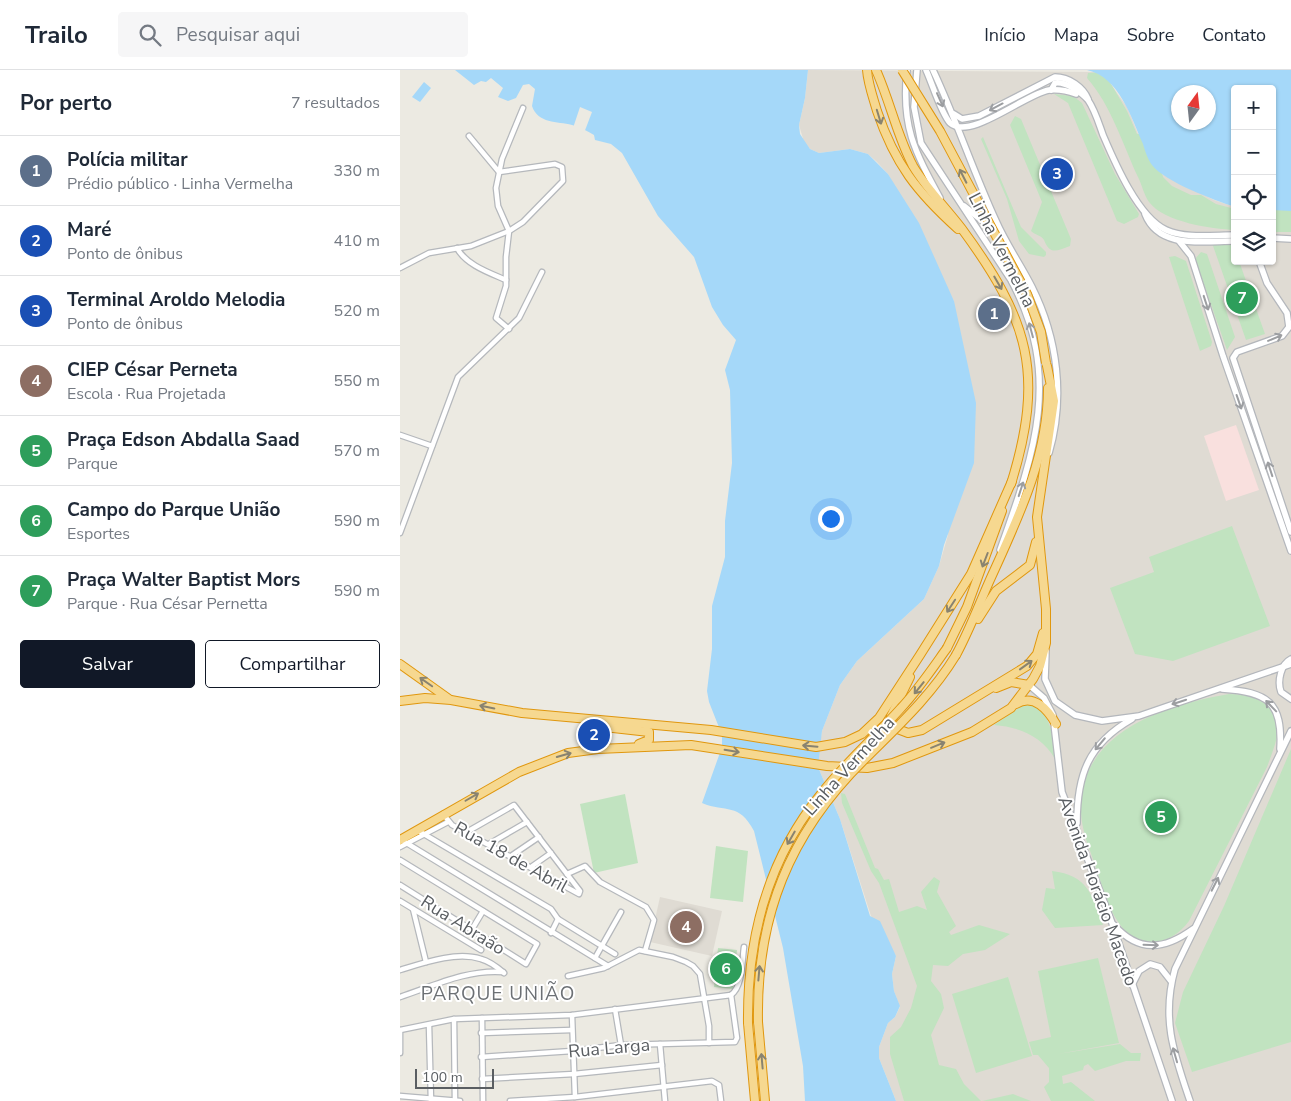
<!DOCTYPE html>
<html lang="pt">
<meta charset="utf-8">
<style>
:root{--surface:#fff;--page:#f6f6f7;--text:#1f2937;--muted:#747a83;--line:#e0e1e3;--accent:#111827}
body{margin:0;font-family:"Nunito Sans",sans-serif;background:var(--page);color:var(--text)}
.controls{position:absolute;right:15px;top:15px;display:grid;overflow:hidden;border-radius:5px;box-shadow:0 1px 4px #0004}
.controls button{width:45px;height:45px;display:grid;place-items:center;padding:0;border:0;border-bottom:1px solid var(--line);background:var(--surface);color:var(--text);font:25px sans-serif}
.compass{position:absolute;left:771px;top:15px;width:45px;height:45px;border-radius:50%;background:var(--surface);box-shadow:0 1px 4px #0004;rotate:15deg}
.scale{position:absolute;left:15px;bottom:12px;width:79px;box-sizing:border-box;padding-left:5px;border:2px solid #5a5e62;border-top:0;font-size:14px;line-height:18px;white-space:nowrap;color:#5a5e62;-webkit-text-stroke:4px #fff;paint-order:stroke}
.you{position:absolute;left:430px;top:448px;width:18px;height:18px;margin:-12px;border:4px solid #fff;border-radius:50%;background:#1a73e8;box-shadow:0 0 0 8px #1a73e833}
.badge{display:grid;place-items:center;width:32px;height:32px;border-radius:50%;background:var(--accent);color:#fff;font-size:16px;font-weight:700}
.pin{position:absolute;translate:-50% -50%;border:2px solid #fff;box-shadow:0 1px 5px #0006}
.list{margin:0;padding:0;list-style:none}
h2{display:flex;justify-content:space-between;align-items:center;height:65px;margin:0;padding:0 20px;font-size:21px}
h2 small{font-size:16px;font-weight:400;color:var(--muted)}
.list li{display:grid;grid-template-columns:32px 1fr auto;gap:15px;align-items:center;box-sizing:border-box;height:70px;padding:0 20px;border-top:1px solid var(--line)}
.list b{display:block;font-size:19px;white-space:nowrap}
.list p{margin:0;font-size:16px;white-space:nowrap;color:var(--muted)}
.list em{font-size:16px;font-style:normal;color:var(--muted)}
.actions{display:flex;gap:10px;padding:15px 20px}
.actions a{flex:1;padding:11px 0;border:1px solid var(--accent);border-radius:5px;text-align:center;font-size:18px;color:var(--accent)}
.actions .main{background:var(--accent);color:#fff}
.icon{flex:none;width:28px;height:28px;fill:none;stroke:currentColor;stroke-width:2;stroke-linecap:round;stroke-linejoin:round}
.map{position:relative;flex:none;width:891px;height:1031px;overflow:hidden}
header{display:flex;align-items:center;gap:30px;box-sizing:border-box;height:70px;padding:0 25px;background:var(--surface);border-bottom:1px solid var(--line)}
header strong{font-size:24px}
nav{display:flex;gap:28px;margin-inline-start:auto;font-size:18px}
.search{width:350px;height:45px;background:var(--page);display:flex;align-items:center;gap:12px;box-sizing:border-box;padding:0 18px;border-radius:5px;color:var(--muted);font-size:19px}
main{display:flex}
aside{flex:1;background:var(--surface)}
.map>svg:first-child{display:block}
</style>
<header>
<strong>Trailo</strong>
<div class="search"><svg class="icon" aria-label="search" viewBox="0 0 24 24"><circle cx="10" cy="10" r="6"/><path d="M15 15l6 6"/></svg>Pesquisar aqui</div>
<nav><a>Início</a><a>Mapa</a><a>Sobre</a><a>Contato</a></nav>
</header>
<main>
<aside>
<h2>Por perto<small>7 resultados</small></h2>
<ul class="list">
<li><span class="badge" style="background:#5c6f8a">1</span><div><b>Polícia militar</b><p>Prédio público · Linha Vermelha</p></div><em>330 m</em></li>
<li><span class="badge" style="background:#1a4fb4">2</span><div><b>Maré</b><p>Ponto de ônibus</p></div><em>410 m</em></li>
<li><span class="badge" style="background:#1a4fb4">3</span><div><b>Terminal Aroldo Melodia</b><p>Ponto de ônibus</p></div><em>520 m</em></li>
<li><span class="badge" style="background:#8d6e63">4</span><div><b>CIEP César Perneta</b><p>Escola · Rua Projetada</p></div><em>550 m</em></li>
<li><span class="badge" style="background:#2e9e5b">5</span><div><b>Praça Edson Abdalla Saad</b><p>Parque</p></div><em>570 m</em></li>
<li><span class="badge" style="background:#2e9e5b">6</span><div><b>Campo do Parque União</b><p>Esportes</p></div><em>590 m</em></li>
<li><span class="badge" style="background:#2e9e5b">7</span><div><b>Praça Walter Baptist Mors</b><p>Parque · Rua César Pernetta</p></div><em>590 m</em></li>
</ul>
<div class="actions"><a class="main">Salvar</a><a>Compartilhar</a></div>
</aside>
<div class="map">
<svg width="891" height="1031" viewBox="0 0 891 1031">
<rect width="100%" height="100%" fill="#eceae2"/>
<g fill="#dfdbd3">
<polygon points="408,0 695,2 705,6 727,37 751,95 762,104 814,130 835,137 835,191 872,191 872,140 891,141 891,1031 496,1031 479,988 479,977 488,953 495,947 500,937 494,921 492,904 496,886 471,846 440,749 418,697 418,687 422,661 440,615 457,591 524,529 539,496 548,465 554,231 488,104 477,92 468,84 450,79 419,83 410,79 404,72 399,55 405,28"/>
<polygon points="260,827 322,841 312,886 250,872"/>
</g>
<polygon fill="#f9e0de" points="836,355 859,420 826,431 804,366"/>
<g fill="#c1e3c0">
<path d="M704,2L727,41L737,64L746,63L757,83L763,107L772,116L791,125H801L816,134L835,139V160C811,159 764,152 749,132C744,125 742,115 738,107C723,75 711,35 687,8L688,3Z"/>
<polygon points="654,24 673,26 682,33 715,104 739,144 738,147 724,154 717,151 668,33"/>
<path d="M615,46L621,49L671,169L670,176C656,181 650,185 644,170C641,165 635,165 631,161L642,132L610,55Z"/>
<polygon points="583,67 621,157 646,182 646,185 644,187 629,184 619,171 607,129 581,69"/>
<polygon points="872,134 891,137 891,162 872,162"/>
<polygon points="812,173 833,174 835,191 839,191 865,264 846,270"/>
<polygon points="801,182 807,184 835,267 827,280 795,189"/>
<polygon points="775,186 786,191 812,272 811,276 800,281 769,187"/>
<polygon points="832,456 870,556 773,591 735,584 710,518 754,502 749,487"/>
<path d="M829,624C851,624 881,633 878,662C876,674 871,686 867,697L789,851C776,869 754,879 733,867C713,855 704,822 697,801C691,782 682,763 681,743C677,662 765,635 829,624Z"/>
<path d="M626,633C653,641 652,665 655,689C642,666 619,657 594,655Z"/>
<polygon points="891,679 891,972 792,1002 775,953 783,922 824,836"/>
<polygon points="441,723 445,724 475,798 478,799 484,810 489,809 499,842 517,836 527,840 521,822 534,807 540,811 537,822 556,856 549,862 551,865 579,855 610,864 585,880 563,884 548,896 533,895 531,911 541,924 544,938 531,965 539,995 556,999 564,1014 581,1031 504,1031 490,984 490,967 501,957 511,938 517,916 479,813 471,801 442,733"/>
<polygon points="225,724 238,793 194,803 180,734"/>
<polygon points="316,776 348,781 343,832 310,828"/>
<path d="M652,801C688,805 692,825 703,855L655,858L642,840L646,818L655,819Z"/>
<polygon points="318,878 337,880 333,919 314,917"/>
<polygon points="698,888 719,973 658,984 720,974 731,983 741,983 740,991 726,991 695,1001 688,994 684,996 683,1000 662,1006 663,1014 671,1012 695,1031 651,1031 644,1017 649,1012 649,998 638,985 633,985 629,972 651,967 653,977 638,901"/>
<polygon points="608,907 632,986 576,1003 552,924"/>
<polygon points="613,1024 631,1031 582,1031"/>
</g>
<g fill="#a5d8f9" fill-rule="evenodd">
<path d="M55,0H408L405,28L399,55L400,64L410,79L419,83L450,79L468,84L488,104L519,153L554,231L576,333L574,393L544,475L539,496L524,529L457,591L440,615L422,661L418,697L440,749L470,846L480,851L496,886L492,904L494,921L500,936L495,947L488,953L479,977V988L496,1031H405L403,996L383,878L354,761C339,732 326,743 302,733L322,677V665L309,632L307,621L312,579V536L325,487V451L332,393L330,320L325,300L336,270L323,255L312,237L294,187L258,146L222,83L211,74L195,70L194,65C187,61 180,57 172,55C157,51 138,54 132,36L135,19L129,14L123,15L116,28L108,31L98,27L103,18L91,8L86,12L81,11L74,15Z"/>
<path d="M687,0H891V141L872,140V19H835V137C814,130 765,112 752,95C748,90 745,81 743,74C731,47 719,7 687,0ZM808,22V52H778V22Z"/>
<polygon points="24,12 31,18 20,32 12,27"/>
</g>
<polygon fill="#eceae2" points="180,37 192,42 184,63 173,58"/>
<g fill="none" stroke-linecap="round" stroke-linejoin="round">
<g stroke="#b5b8bc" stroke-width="7">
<g id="street">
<path d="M57,178C66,195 90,203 106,210"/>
<polyline points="0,198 29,183 71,176 109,161 123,152 163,111 162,97 155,94 99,102 69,66"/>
<polyline points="109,259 96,248 106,216 106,187 109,161 98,136 96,118 102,89 123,38"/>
<polyline points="0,365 32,376"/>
<polyline points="0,463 58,307 119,248 142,202"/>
<polyline points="43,744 52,755 179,824 180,821 114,735 65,763"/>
<polyline points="17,760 151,839 158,849 215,884"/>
<polyline points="0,769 208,896"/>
<polyline points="89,774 127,752"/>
<polyline points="0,777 48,752"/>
<polyline points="111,786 139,767"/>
<polyline points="0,790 137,874 126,894 0,815"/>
<polyline points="131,797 151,783"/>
<polyline points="167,804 185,796 200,812 246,837 254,850 245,881"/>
<polyline points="0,831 81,880"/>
<polyline points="13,839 26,892"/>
<polyline points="71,861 83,841"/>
<polyline points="151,863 158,849"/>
<polyline points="195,888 221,842"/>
<path d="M0,900C23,893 56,881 81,889C89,891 97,897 104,903"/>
<polyline points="168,906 204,898 239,880 273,887 286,892 293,896 300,904 309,956 309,973"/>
<path d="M331,925C343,916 342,891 344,877"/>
<path d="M0,927C33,916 68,899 103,902"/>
<polyline points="215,939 221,975"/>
<polyline points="172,945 175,1027"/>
<polyline points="82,948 83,1031"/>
<polyline points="54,949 55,1031"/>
<polyline points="29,955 31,1031"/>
<polyline points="0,960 54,949 172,945 331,925"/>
<polyline points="81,963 172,960"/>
<polyline points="260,974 265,1031"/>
<polyline points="0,983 0,960"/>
<polyline points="81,987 172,981 221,975 335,972 337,968 331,925"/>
<polyline points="82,1009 174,1004 262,995"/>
<polyline points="0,1026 60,1031"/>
<polyline points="110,1031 175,1027 312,1011 319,1015 321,1031"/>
</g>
</g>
<g stroke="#b4b7bc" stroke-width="8">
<g id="secondary">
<path d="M507,0C501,56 514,80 540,128"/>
<path d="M517,0L514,37L521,73L611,210C663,307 634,384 600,480"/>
<path d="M526,0C532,13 541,43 550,53C570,71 625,24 649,20C658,19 668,21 676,24"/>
<path d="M533,0C556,49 573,101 596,151C606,174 621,195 632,217C658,269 665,328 649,383"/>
<path d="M651,20L655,13C665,11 681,22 688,30C695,40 699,54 703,65C715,93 738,147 766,160C786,169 813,165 835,165"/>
<path d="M554,44L562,49L579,46L655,7C669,7 683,17 688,29"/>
<polyline points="564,136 590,157"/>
<path d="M745,144C759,180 804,171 835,171"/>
<polyline points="872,168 891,169"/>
<polyline points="779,171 791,186 823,286 891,481"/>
<polyline points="859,191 867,213 887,243 889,257 882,266 837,282 833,288 891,462"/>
<polyline points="646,581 645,609 655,631 675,645 702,651 739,646 891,594"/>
<path d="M891,589C881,594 877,611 881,622L891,629"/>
<polyline points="629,615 644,628 653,645 662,722 712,853 772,1031"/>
<path d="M822,619C868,622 883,632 880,679"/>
<path d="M677,753C677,705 688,674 732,649"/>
<path d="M714,855C739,883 764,880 793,859"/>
<polyline points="732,915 739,901 750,894 760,897 771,911"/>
<path d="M790,1031C774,984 761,949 775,899L891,661"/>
</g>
</g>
<g stroke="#e0970e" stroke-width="10">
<g id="highway">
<path d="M467,0C468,14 473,27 477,41C495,94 517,122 558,159"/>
<path d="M476,0C490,31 497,66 513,96C526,118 546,138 562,159C629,250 645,304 611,414"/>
<polyline points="578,549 596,521 630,495 636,472"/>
<polyline points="547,578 567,537 602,441"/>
<path d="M556,585C569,561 578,537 589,512C617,450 648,388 648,318"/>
<polyline points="0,594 49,629"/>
<polyline points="510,607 491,646 495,658 508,663 522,660 627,596 637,584 643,563"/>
<polyline points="596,618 611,612 629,615"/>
<polyline points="0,631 25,628 51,630 122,643 311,660 416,677 445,672 462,664 479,648 520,585 571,504 612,411"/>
<path d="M616,634C634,623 648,640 656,654"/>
<polyline points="186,655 249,662 249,670 239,674"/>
<polyline points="0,770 119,702 168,683 198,679 291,675 427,696 467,698 493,693 572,662 611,638 633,609 640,596 646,573 646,539 637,447 654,331 647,296"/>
<polyline points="358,952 365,1031"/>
<polyline points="348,953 355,1031"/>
</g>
</g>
<use href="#street" stroke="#fff" stroke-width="4.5"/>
<use href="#secondary" stroke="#fff" stroke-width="5.5"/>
<use href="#highway" stroke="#f6d890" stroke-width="8"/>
<g stroke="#e0970e" stroke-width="10" stroke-linecap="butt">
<g id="highway-bridge">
<polyline points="502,0 540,61 627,224 641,262 646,293"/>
<path d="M358,952C356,847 389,764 464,690C498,656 531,626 556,585"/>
<path d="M348,953C347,869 367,790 421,724C445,693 475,667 501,638C518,620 532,599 547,578"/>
</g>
</g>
<use href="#highway-bridge" stroke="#f6d890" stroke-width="8"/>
</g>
<defs><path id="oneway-shaft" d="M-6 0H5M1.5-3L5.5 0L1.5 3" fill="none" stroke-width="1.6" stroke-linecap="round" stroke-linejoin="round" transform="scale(1.25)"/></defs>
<g stroke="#9c9ea1">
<use href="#oneway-shaft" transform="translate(540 30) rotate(66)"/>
<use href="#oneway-shaft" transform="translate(596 37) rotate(152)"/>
<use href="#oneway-shaft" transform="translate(806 233) rotate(72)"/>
<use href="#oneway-shaft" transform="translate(631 260) rotate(-105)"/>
<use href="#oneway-shaft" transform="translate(875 268) rotate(-23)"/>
<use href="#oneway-shaft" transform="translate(839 332) rotate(71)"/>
<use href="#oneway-shaft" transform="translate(870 399) rotate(-108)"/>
<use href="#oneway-shaft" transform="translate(621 419) rotate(-72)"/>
<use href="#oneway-shaft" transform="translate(779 632) rotate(162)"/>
<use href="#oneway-shaft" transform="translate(871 636) rotate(-134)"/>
<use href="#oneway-shaft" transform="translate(700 674) rotate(130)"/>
<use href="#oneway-shaft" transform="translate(815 814) rotate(-63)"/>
<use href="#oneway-shaft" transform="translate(751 875) rotate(2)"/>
<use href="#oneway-shaft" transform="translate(775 985) rotate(-106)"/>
</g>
<g stroke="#898370">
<use href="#oneway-shaft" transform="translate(479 47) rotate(73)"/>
<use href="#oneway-shaft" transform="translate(563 106) rotate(-117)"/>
<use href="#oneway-shaft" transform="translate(598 213) rotate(60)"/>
<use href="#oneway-shaft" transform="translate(585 490) rotate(111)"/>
<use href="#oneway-shaft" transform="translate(551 536) rotate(123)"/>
<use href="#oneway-shaft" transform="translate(626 595) rotate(-36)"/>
<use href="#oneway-shaft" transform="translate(26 612) rotate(-145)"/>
<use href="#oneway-shaft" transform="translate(519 618) rotate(129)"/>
<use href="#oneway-shaft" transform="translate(87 637) rotate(-168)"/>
<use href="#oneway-shaft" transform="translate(538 675) rotate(-22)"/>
<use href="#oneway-shaft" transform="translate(410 676) rotate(-175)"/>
<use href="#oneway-shaft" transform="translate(332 681) rotate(9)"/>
<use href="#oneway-shaft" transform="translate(164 685) rotate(-16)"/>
<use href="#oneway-shaft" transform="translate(72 727) rotate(-30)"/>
<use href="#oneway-shaft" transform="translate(391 768) rotate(120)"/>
<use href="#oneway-shaft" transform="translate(359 903) rotate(-85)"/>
<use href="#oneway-shaft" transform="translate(362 991) rotate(-95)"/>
</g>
<g text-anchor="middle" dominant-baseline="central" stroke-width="4" stroke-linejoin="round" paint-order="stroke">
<g font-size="18" fill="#5a5e62" stroke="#fff">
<text transform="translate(602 180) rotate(63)">Linha Vermelha</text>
<text transform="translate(449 696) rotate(-48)">Linha Vermelha</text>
<text transform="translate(111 787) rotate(29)">Rua 18 de Abril</text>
<text transform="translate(698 821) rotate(70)">Avenida Horácio Macedo</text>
<text transform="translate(63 855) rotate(32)">Rua Abraão</text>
<text transform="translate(209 978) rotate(-5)">Rua Larga</text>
</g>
<g font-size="19" letter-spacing="1" fill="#6c7074" stroke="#fff">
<text x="98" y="924">PARQUE UNIÃO</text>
</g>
</g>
</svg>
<div class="controls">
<button>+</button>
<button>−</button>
<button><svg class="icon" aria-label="locate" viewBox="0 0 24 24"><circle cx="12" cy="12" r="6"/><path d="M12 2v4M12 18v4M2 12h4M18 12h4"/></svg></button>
<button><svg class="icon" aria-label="layers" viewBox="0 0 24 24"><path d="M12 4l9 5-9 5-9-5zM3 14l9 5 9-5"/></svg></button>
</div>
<svg class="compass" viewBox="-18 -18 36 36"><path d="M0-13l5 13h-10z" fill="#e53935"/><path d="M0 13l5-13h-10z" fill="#747a83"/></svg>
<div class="scale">100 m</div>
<div class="you"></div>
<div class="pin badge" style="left:594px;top:244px;background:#5c6f8a">1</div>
<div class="pin badge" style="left:194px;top:665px;background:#1a4fb4">2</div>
<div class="pin badge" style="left:657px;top:104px;background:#1a4fb4">3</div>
<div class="pin badge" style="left:286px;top:857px;background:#8d6e63">4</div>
<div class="pin badge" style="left:761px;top:747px;background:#2e9e5b">5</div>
<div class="pin badge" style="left:326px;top:899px;background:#2e9e5b">6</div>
<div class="pin badge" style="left:842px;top:228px;background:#2e9e5b">7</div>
</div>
</main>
